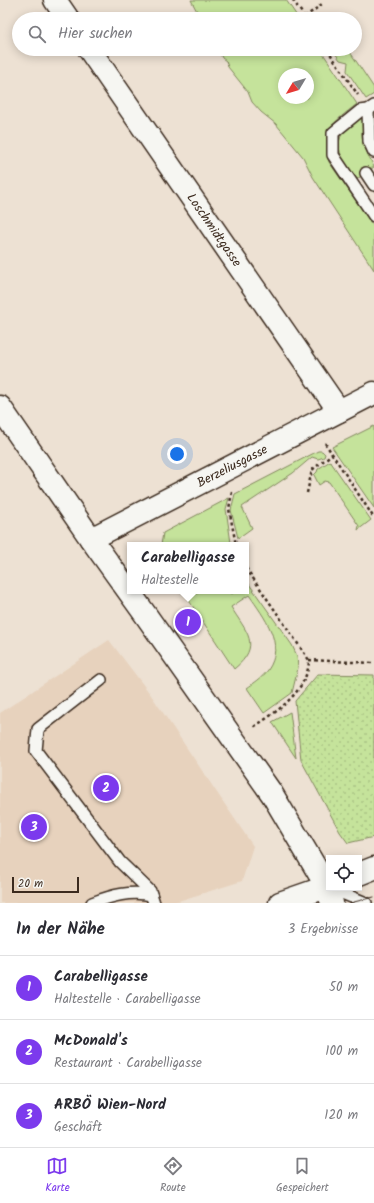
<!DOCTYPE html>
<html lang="de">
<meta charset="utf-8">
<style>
:root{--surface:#fff;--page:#f2f2f3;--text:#2b2b33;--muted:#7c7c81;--line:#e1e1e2;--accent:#7c3aed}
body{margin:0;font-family:Kalam,sans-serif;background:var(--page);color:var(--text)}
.controls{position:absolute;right:12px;bottom:12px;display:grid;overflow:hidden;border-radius:0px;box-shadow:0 2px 10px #0003}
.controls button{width:36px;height:36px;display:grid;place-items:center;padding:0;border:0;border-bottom:1px solid var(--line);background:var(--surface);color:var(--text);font:20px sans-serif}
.compass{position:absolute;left:278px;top:68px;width:36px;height:36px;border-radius:50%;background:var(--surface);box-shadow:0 2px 10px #0003;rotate:232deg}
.scale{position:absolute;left:12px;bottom:10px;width:67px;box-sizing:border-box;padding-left:4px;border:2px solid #3b2a1e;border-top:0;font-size:11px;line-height:14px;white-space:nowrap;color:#3b2a1e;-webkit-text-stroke:3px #f6f6f2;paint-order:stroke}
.you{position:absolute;left:177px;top:454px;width:14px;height:14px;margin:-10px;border:3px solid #fff;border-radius:50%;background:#1a73e8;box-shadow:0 0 0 6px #1a73e833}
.badge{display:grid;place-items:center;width:26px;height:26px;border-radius:50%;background:var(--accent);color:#fff;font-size:13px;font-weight:700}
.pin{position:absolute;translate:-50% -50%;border:2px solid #fff;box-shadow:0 1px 4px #0006}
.popup{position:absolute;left:127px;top:542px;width:122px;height:52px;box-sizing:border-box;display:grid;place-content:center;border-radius:0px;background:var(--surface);filter:drop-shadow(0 1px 3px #0005);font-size:13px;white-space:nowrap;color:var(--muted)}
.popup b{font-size:15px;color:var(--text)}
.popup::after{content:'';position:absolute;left:50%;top:100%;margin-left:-8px;border:8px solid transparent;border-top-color:var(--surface)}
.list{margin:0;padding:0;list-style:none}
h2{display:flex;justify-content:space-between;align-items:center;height:52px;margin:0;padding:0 16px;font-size:17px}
h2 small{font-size:13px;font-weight:400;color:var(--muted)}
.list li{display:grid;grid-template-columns:26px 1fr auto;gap:12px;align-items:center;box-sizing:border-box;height:64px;padding:0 16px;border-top:1px solid var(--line)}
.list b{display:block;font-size:15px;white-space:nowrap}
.list p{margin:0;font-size:13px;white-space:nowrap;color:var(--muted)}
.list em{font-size:13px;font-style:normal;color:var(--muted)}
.icon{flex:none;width:22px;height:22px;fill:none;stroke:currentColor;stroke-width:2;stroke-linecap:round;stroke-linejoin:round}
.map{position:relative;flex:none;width:374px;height:903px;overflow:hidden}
.search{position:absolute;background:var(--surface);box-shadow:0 2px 10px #0003;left:12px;right:12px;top:12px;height:44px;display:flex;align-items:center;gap:10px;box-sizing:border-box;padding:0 14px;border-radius:22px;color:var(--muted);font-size:15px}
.sheet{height:244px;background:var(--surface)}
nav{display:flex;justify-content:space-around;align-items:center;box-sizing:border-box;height:56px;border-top:1px solid var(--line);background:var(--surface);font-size:11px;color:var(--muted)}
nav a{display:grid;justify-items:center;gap:2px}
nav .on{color:var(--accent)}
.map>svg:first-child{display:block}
</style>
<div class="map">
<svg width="374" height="903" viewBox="0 0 374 903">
<defs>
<pattern id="park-dots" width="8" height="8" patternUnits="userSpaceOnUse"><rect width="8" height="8" fill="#c5e39b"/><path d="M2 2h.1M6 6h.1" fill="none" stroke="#aac385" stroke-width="1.8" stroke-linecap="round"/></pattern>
</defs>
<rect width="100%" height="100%" fill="#ede1d3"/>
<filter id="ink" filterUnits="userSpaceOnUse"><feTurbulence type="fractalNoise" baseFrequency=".025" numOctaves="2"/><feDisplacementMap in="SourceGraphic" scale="8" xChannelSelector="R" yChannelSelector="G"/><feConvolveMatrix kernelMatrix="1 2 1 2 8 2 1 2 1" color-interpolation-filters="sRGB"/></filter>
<g filter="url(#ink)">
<polygon fill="#e7d2bd" points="109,640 151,695 253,846 242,881 172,903 0,903 0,713"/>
<g fill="#c5e39b" stroke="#80865c" fill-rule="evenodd">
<polygon points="191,0 286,0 299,19 201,19"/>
<path d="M218,49H320L357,104C333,123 321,129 329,162L374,227V270L313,177L303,157L276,124L261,112L252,102L248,92L228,67L226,61L222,58ZM284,74H308V98H284Z"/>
<polygon points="332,49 348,49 374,88 374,94 366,99 347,71 348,62 340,60"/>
<path d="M364,116L362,134L363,144L374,167L357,179C347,166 333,151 342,134C346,126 357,121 364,116Z"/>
<polygon points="374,426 374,508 332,447"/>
<polygon points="318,451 322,451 325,454 324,457 318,459 312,457 293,473 242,507 252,528 238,538 231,510 235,494"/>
<polygon points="330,461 371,520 358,530 359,526 329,482 325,481 319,485 314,475 317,472 318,469"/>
<polygon points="229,498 226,509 231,543 228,545 161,545 163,533"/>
<path d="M246,582L249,584L292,645L297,656L298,668L292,693L264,713L247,688C254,683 262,678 268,670C286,644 264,617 249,595L231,607C246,632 263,645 234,669L188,599L199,591H229L232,594L235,591H246Z"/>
<polygon points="290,712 296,758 272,722"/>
</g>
<polygon fill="url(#park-dots)" stroke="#80865c" points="318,674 374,675 374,837 348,843 340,832 301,760 295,701"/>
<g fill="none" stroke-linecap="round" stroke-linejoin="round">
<g stroke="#3b2a1e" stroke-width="14">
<g id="service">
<polyline points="374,106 368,110 360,111 333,133 333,155 374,216"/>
<polyline points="368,110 369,141 374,152"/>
<polyline points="366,173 374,185"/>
<polyline points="101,680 38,729 36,751 120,862 150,891 154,903"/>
<polyline points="330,888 366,903"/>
<path d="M92,903C111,896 131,890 151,895"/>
</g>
</g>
<g stroke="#3b2a1e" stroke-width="25">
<g id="minor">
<polyline points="55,0 68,19"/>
<path id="s1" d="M89,49L339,411"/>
<polyline points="0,407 91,539 145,614 272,794 327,887 332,903"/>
<path id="s2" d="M91,539L374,393"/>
</g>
</g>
<g stroke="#3b2a1e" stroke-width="25">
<g id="primary">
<polyline points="359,874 374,868"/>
<polyline points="280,903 329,886"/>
</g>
</g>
<g stroke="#3b2a1e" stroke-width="2.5" stroke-dasharray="3 3" stroke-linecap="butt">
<polyline points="293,0 306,19"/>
<polyline points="305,17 322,4"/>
<polyline points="327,49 358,95"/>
<polyline points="325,443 374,518"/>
<polyline points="232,492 229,509 236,545"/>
<polyline points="307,493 312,470 332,454"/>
<path d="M246,568L309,660C308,691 277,712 252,728"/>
<polyline points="309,660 374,663"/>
</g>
<use href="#service" stroke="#f6f6f2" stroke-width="11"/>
<use href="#minor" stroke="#f6f6f2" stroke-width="22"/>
<use href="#primary" stroke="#f6f6f2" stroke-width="22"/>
<polyline stroke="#3b2a1e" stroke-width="1" points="350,903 374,897"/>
</g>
</g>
<g text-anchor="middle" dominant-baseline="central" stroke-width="3" stroke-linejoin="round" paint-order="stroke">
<g font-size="13" fill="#3b2a1e" stroke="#f6f6f2">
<text stroke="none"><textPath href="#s1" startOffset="220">Loschmidtgasse</textPath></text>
<text stroke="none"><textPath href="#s2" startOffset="159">Berzeliusgasse</textPath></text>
</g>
</g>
</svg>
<div class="controls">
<button><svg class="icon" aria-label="locate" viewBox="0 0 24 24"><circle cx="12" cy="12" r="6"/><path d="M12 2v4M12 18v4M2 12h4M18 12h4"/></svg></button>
</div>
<svg class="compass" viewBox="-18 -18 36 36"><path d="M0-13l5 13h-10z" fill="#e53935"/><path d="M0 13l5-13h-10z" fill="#7c7c81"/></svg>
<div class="scale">20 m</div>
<div class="you"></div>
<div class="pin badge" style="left:188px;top:622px">1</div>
<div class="popup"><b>Carabelligasse</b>Haltestelle</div>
<div class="pin badge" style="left:106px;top:788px">2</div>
<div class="pin badge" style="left:34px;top:827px">3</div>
<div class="search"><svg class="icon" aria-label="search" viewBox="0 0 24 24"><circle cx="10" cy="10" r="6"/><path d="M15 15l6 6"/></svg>Hier suchen</div>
</div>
<section class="sheet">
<h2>In der Nähe<small>3 Ergebnisse</small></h2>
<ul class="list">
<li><span class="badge">1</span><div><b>Carabelligasse</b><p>Haltestelle · Carabelligasse</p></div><em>50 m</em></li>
<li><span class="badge">2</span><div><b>McDonald's</b><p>Restaurant · Carabelligasse</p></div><em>100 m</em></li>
<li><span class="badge">3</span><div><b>ARBÖ Wien-Nord</b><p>Geschäft</p></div><em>120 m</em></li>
</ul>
</section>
<nav>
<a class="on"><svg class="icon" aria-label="map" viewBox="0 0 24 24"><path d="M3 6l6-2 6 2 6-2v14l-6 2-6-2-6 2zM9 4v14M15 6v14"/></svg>Karte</a>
<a><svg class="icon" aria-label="directions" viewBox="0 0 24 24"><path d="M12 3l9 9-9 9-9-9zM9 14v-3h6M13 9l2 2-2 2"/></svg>Route</a>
<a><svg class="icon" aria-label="saved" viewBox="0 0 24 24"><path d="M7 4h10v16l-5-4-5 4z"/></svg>Gespeichert</a>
</nav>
